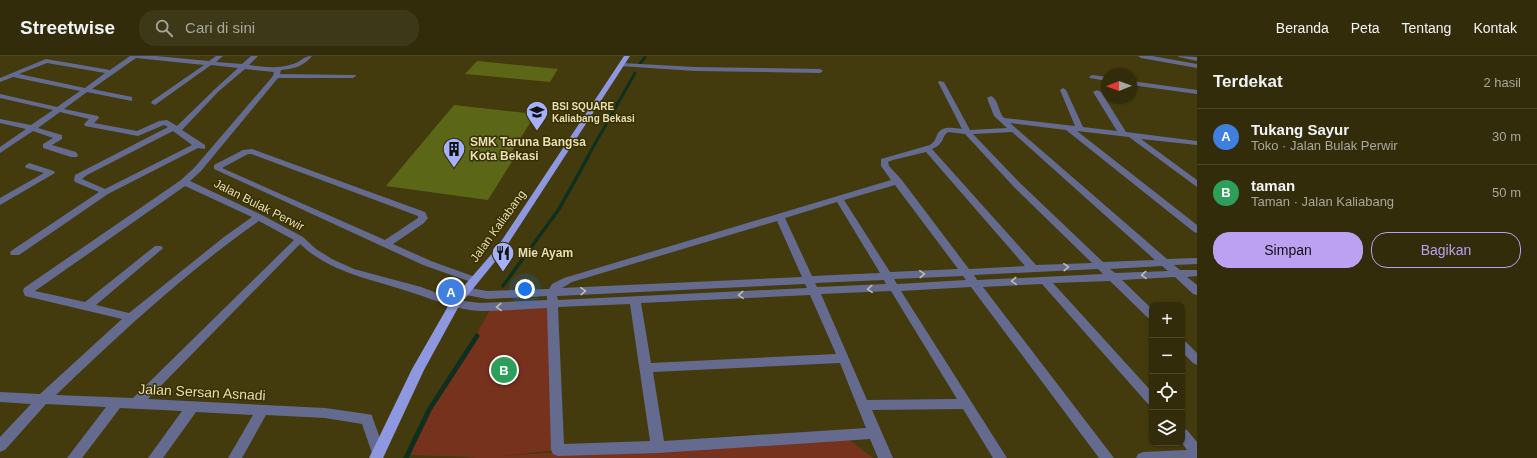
<!DOCTYPE html>
<html lang="id">
<meta charset="utf-8">
<style>
:root{--surface:#322c0a;--page:#3d3818;--text:#f1f3f6;--muted:#a8a79c;--line:#4d482b;--accent:#bca0f2}
body{margin:0;font-family:Helvetica,sans-serif;background:var(--page);color:var(--text)}
.controls{position:absolute;right:12px;bottom:12px;display:grid;overflow:hidden;border-radius:8px;box-shadow:0 1px 3px #0004}
.controls button{width:36px;height:36px;display:grid;place-items:center;padding:0;border:0;border-bottom:1px solid var(--line);background:var(--surface);color:var(--text);font:20px sans-serif}
.compass{position:absolute;left:1101px;top:12px;width:36px;height:36px;border-radius:50%;background:var(--surface);box-shadow:0 1px 3px #0004;rotate:269deg}
.you{position:absolute;left:525px;top:233px;width:14px;height:14px;margin:-10px;border:3px solid #fff;border-radius:50%;background:#1a73e8;box-shadow:0 0 0 6px #1a73e833}
.badge{display:grid;place-items:center;width:26px;height:26px;border-radius:50%;background:var(--accent);color:#fff;font-size:13px;font-weight:700}
.pin{position:absolute;translate:-50% -50%;border:2px solid #fff;box-shadow:0 1px 4px #0006}
.list{margin:0;padding:0;list-style:none}
h2{display:flex;justify-content:space-between;align-items:center;height:52px;margin:0;padding:0 16px;font-size:17px}
h2 small{font-size:13px;font-weight:400;color:var(--muted)}
.list li{display:grid;grid-template-columns:26px 1fr auto;gap:12px;align-items:center;box-sizing:border-box;height:56px;padding:0 16px;border-top:1px solid var(--line)}
.list b{display:block;font-size:15px;white-space:nowrap}
.list p{margin:0;font-size:13px;white-space:nowrap;color:var(--muted)}
.list em{font-size:13px;font-style:normal;color:var(--muted)}
.actions{display:flex;gap:8px;padding:12px 16px}
.actions a{flex:1;padding:9px 0;border:1px solid var(--accent);border-radius:16px;text-align:center;font-size:14px;color:var(--accent)}
.actions .main{background:var(--accent);color:#111}
.icon{flex:none;width:22px;height:22px;fill:none;stroke:currentColor;stroke-width:2;stroke-linecap:round;stroke-linejoin:round}
.map{position:relative;flex:none;width:1197px;height:402px;overflow:hidden}
header{display:flex;align-items:center;gap:24px;box-sizing:border-box;height:56px;padding:0 20px;background:var(--surface);border-bottom:1px solid var(--line)}
header strong{font-size:19px}
nav{display:flex;gap:22px;margin-inline-start:auto;font-size:14px}
.search{width:280px;height:36px;background:var(--page);display:flex;align-items:center;gap:10px;box-sizing:border-box;padding:0 14px;border-radius:16px;color:var(--muted);font-size:15px}
main{display:flex}
aside{flex:1;background:var(--surface)}
.map>svg:first-child{display:block}
</style>
<header>
<strong>Streetwise</strong>
<div class="search"><svg class="icon" aria-label="search" viewBox="0 0 24 24"><circle cx="10" cy="10" r="6"/><path d="M15 15l6 6"/></svg>Cari di sini</div>
<nav><a>Beranda</a><a>Peta</a><a>Tentang</a><a>Kontak</a></nav>
</header>
<main>
<div class="map">
<svg width="1197" height="402" viewBox="0 0 1197 402">
<rect width="100%" height="100%" fill="#433a0d"/>
<path fill="#77321e" d="M552,248L558,394L501,400L843,379L873,402H466L476,401L407,399C428,346 465,302 491,252Z"/>
<g fill="none" stroke-linecap="round" stroke-linejoin="round">
<g stroke="#10301f" stroke-width="3">
<polyline points="640,8 645,1"/>
<polyline points="587,102 635,17"/>
</g>
<polyline stroke="#10301f" stroke-width="3.5" points="503,230 559,153 588,101"/>
<polyline stroke="#10301f" stroke-width="5" points="406,402 429,354 477,280"/>
</g>
<g fill="#5b6617">
<polygon points="477,5 558,13 550,26 465,18"/>
<polygon points="454,49 536,58 512,95 518,96 488,144 386,130"/>
</g>
<g fill="none" stroke-linecap="round" stroke-linejoin="round">
<g fill="#656b8e" fill-rule="evenodd">
<path d="M130,0H156L209,5L216,0H223L216,6L242,8L251,0H258L249,9C264,11 278,13 293,8C301,6 303,0 312,0C304,10 294,13 281,14L280,18L355,19L356,20L353,22H278L201,115L190,125L262,159L303,181L316,193L332,203L354,213L421,231L456,244L480,247L547,244V240L487,243L461,238L460,235L461,232L465,231L487,235L549,233L552,228L564,222L891,124L881,110V103L930,89C935,85 935,84 937,79C941,69 954,72 962,73L938,26L939,25L944,26L970,74L1007,72L994,60L987,42L991,40C999,44 998,56 1004,62L1075,70L1060,34L1063,32L1066,34L1083,71L1117,75L1093,36L1097,34L1101,36L1126,76L1197,85V89L1141,83L1197,124V131L1129,81L1077,75L1197,169V177L1194,176L1066,74L1010,67L1167,203L1197,202V208L1174,209L1180,214H1197V220L1187,221L1197,229V239L1193,238L1175,221L1122,224L1152,253V263L1148,262L1110,225L1053,227L1152,336V349L1148,348L1042,228L983,231L1114,402H1099L971,231L901,235L1007,402H993L963,353L872,354L893,402H878L870,383L658,397L558,400L553,398L551,394L547,252C525,253 502,255 480,255C456,254 436,244 413,237C373,223 332,218 300,188L148,343L325,352L367,358L372,359L373,363L385,396L383,400L378,402L373,400L362,368L325,362L266,359L242,402H228L253,359L196,356L163,402H148L182,355L120,352L82,402H67L106,351L46,348L5,394L0,396V381L31,348L0,346V336L40,338L122,263L25,240L23,235L24,232L181,124L195,111L273,20L274,16L245,13L219,35L182,74L205,89V93L198,92L108,138L19,199H11L10,197L11,195L99,136L75,126L74,124L75,119L168,71L164,69L138,80L85,70L84,68L89,63L60,56L38,72L62,79V83L52,89L76,96L78,99L77,101H71L43,92V88L53,82L33,75L0,97V91L26,73L0,67V63L31,69L53,54L0,42V38L57,51L80,35L13,21L0,26V22L46,3L110,14ZM136,2L204,9L152,45L151,47L155,49L211,9L238,12L215,33L177,70L167,64L159,65L137,75L94,67L99,62L98,60L64,53L87,36L132,45V41L92,33ZM47,7L105,17L85,32L19,18ZM173,75L192,89L105,133L82,123L87,119ZM948,76L965,78L1014,131L1092,207L1036,209L932,93C945,88 941,81 948,76ZM1012,76L1155,204L1103,206L1020,127L973,78ZM926,96L1025,210L969,213L901,123L889,110L888,106L893,104ZM895,129L958,213L890,216L844,144ZM185,130L252,161L224,181L129,257L96,249L161,194L163,192L161,190H155L85,246L35,235ZM837,146L880,217L812,220L785,162ZM259,165L294,184L133,342L56,339C121,277 186,216 259,165ZM777,165L802,221L562,232L572,226ZM1162,210L1168,215L1115,217L1110,213ZM1098,213L1103,218L977,224L974,219ZM963,220L966,224L897,228L894,223ZM884,224L886,228L817,231L815,227ZM805,228L807,232L558,244L557,240ZM891,235L957,343L867,344L821,238ZM810,239L836,298L651,307L641,247ZM630,248L650,385L564,388L558,251ZM840,307L866,372L664,385L653,316Z"/>
<polygon points="622,7 695,11 820,13 823,15 820,17 695,15 620,10 620,8"/>
<polygon points="1092,19 1107,21 1107,25 1090,22 1089,21"/>
<polygon points="1131,25 1197,34 1197,38 1131,29"/>
<path d="M252,93L425,156L428,162L424,167L393,188L431,205L478,222L479,224L478,226L474,227L423,209L214,113V109L243,94ZM248,98H251L418,160V162L385,184L222,112Z"/>
<polygon points="29,107 54,115 55,117 0,149 0,142 44,117 26,112 25,110"/>
<polygon points="1182,285 1186,286 1197,297 1197,309 1193,307 1182,296"/>
<polygon points="1182,372 1187,374 1197,386 1197,402 1136,402 1138,398 1143,396 1187,394 1182,387"/>
</g>
<g fill="#656b8e" fill-rule="evenodd">
<polygon points="1138,0 1152,0 1197,8 1197,12 1141,2"/>
<polygon points="1178,0 1197,1 1197,5 1179,1"/>
</g>
<polygon fill="#8e98e1" fill-rule="evenodd" points="624,0 630,0 502,197 459,250 424,314 383,402 369,402 412,313 451,245 496,193"/>
</g>
<defs><path id="oneway-chevron" d="M-2-3.5L2.5 0L-2 3.5" fill="none" stroke-width="1.6" stroke-linecap="round" stroke-linejoin="round"/></defs>
<g stroke="#c0bcab">
<use href="#oneway-chevron" transform="translate(1066 211) rotate(-3)"/>
<use href="#oneway-chevron" transform="translate(922 218) rotate(-3)"/>
<use href="#oneway-chevron" transform="translate(1144 219) rotate(177)"/>
<use href="#oneway-chevron" transform="translate(1014 225) rotate(177)"/>
<use href="#oneway-chevron" transform="translate(870 233) rotate(177)"/>
<use href="#oneway-chevron" transform="translate(583 235) rotate(-3)"/>
<use href="#oneway-chevron" transform="translate(741 239) rotate(177)"/>
<use href="#oneway-chevron" transform="translate(499 251) rotate(178)"/>
</g>
<defs>
<g id="university-pin" transform="scale(1.15)"><path d="M0 17L-7.5 6A9.5 9.5 0 1 1 7.5 6Z" fill="#a6b1fc" stroke="#393001"/><path d="M0-5L7-2L0 1L-7-2ZM-4 1L0 2.5L4 1V4Q0 6-4 4Z" fill="#111"/></g>
<g id="building-pin" transform="scale(1.15)"><path d="M0 17L-7.5 6A9.5 9.5 0 1 1 7.5 6Z" fill="#a6b1fc" stroke="#393001"/><path d="M-4-6H4V6H1V3H-1V6H-4ZM-2.5-4.3h1.7v1.8h-1.7ZM.8-4.3h1.7v1.8H.8ZM-2.5-1h1.7V.8h-1.7ZM.8-1h1.7V.8H.8Z" fill="#111"/></g>
<g id="restaurant-pin" transform="scale(1.15)"><path d="M0 17L-7.5 6A9.5 9.5 0 1 1 7.5 6Z" fill="#a6b1fc" stroke="#393001"/><path d="M-5-6h1v4h1v-4h1v4h1v-4h1v5L-1.5 .5V6h-2V.5L-5-1ZM5-6V6H3V1.5H1.5Q1.5-4 5-6Z" fill="#111"/></g>
</defs>
<g fill-rule="evenodd">
<use href="#university-pin" x="537" y="56"/>
<use href="#building-pin" x="454" y="93"/>
<use href="#restaurant-pin" x="503" y="197"/>
</g>
<g text-anchor="middle" dominant-baseline="central" stroke-width="3" stroke-linejoin="round" paint-order="stroke">
<g font-size="10" font-weight="bold" fill="#e7dfb7" stroke="#393001" text-anchor="start">
<text x="552" y="50">BSI SQUARE<tspan x="552" dy="12">Kaliabang Bekasi</tspan></text>
</g>
<g font-size="12" font-weight="bold" fill="#e7dfb7" stroke="#393001" text-anchor="start">
<text x="470" y="86">SMK Taruna Bangsa<tspan x="470" dy="14">Kota Bekasi</tspan></text>
<text x="518" y="197">Mie Ayam</text>
</g>
<g font-size="12" fill="#e7dfb7" stroke="#393001">
<text transform="translate(259 149) rotate(27)">Jalan Bulak Perwir</text>
<text transform="translate(498 170) rotate(-54)">Jalan Kaliabang</text>
</g>
<g font-size="14" fill="#e7dfb7" stroke="#393001">
<text transform="translate(202 336) rotate(3)">Jalan Sersan Asnadi</text>
</g>
</g>
</svg>
<div class="controls">
<button>+</button>
<button>−</button>
<button><svg class="icon" aria-label="locate" viewBox="0 0 24 24"><circle cx="12" cy="12" r="6"/><path d="M12 2v4M12 18v4M2 12h4M18 12h4"/></svg></button>
<button><svg class="icon" aria-label="layers" viewBox="0 0 24 24"><path d="M12 4l9 5-9 5-9-5zM3 14l9 5 9-5"/></svg></button>
</div>
<svg class="compass" viewBox="-18 -18 36 36"><path d="M0-13l5 13h-10z" fill="#e53935"/><path d="M0 13l5-13h-10z" fill="#a8a79c"/></svg>
<div class="you"></div>
<div class="pin badge" style="left:451px;top:236px;background:#3f7fe0">A</div>
<div class="pin badge" style="left:504px;top:314px;background:#2e9e5b">B</div>
</div>
<aside>
<h2>Terdekat<small>2 hasil</small></h2>
<ul class="list">
<li><span class="badge" style="background:#3f7fe0">A</span><div><b>Tukang Sayur</b><p>Toko · Jalan Bulak Perwir</p></div><em>30 m</em></li>
<li><span class="badge" style="background:#2e9e5b">B</span><div><b>taman</b><p>Taman · Jalan Kaliabang</p></div><em>50 m</em></li>
</ul>
<div class="actions"><a class="main">Simpan</a><a>Bagikan</a></div>
</aside>
</main>
